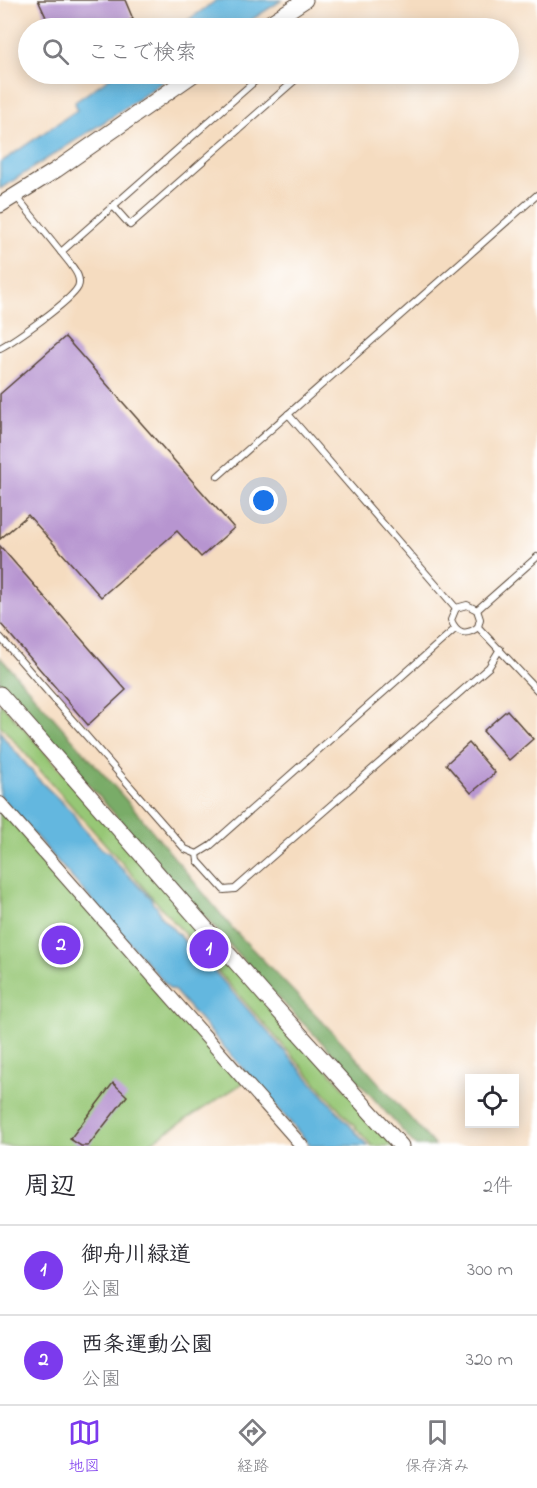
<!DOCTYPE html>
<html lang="ja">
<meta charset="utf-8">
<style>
:root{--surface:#fff;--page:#f2f2f3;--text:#2b2b33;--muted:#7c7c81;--line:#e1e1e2;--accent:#7c3aed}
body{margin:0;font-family:"Indie Flower","Klee One",sans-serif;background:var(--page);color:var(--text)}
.controls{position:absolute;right:18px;bottom:18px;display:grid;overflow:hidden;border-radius:0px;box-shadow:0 3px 15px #0003}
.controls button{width:54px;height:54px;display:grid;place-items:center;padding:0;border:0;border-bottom:2px solid var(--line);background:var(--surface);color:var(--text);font:30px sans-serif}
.you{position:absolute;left:264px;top:501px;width:21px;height:21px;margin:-15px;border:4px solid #fff;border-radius:50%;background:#1a73e8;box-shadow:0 0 0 9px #1a73e833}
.badge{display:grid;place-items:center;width:39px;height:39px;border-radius:50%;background:var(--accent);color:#fff;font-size:20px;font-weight:700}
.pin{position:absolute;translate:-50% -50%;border:3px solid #fff;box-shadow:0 2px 6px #0006}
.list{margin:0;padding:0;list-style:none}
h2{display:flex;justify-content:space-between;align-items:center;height:78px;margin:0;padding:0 24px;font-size:26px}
h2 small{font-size:20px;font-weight:400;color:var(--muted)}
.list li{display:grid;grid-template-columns:39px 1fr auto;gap:18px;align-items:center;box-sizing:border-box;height:90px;padding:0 24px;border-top:2px solid var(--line)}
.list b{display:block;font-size:22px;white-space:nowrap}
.list p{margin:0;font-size:20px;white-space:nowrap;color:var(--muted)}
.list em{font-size:20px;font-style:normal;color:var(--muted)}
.icon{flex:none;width:33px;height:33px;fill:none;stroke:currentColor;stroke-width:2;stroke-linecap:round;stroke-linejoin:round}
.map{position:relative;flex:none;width:537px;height:1146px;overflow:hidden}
.search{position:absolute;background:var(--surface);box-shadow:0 3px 15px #0003;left:18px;right:18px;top:18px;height:66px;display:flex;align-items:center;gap:15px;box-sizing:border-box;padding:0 21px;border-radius:33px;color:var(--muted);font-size:22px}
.sheet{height:258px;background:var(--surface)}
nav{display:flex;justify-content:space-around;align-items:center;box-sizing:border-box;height:84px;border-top:2px solid var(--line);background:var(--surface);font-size:16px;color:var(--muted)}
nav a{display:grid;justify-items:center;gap:3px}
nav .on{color:var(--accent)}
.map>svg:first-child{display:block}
</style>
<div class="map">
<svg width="537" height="1146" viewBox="0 0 537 1146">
<rect width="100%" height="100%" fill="#fff"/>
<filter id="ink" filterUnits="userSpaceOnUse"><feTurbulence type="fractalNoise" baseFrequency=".0167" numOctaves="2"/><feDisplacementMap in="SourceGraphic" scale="12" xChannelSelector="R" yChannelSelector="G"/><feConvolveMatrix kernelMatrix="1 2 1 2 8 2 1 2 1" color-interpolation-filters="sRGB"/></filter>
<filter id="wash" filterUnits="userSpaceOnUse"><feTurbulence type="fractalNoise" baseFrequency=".008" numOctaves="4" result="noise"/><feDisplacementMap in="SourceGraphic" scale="24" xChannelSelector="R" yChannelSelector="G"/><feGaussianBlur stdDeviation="1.35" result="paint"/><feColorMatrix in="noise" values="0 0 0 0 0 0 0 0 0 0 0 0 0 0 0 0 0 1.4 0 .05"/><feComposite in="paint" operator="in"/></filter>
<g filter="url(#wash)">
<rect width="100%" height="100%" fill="#f5dcc0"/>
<g fill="#97c776" stroke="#69784a" stroke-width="1.5">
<polygon points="0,702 396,1146 372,1146 0,725"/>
<polygon points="0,808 243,1083 145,1146 0,1146"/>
</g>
<polygon fill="#79ac67" stroke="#5a6b42" stroke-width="1.5" points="0,657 135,810 233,929 344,1044 435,1146 416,1146 341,1062 257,976 0,684"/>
<g fill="#63b7df" stroke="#4f707e" stroke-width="1.5">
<polygon points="217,0 282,0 239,28 177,28"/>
<polygon points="115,74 174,74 109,119 0,189 0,163 77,110 75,102"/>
<polygon points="0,730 5,739 40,781 72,812 81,826 102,849 109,853 117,864 151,898 153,904 157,907 161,917 183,939 193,954 195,952 200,955 368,1146 311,1146 173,989 170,989 0,796"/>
</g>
<g id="blocks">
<g fill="#b795d0">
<polygon points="38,0 125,0 133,19 112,28 51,28"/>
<polygon points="65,337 234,528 201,557 177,531 101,597 28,515 0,539 0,394"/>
<polygon points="0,546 126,690 88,725 0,623"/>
<polygon points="507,710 533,739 509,760 483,731"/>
<polygon points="469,743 495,773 471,793 446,764"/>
<polygon points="113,1083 127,1096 88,1146 81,1146 70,1139"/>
</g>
</g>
</g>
<g filter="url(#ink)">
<use href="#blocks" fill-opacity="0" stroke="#574536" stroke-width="1.5"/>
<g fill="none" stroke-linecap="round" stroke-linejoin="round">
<g stroke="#574536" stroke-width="8">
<g id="service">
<polyline points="113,206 130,225 302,74"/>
<polyline points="61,252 263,74"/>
<path d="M0,348C15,340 71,301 78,287C82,278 74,269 69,262L16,196"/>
<polyline points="288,414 456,608 467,605 477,610 480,619 478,627 537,690"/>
<polyline points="218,476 537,195"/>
<path d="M456,608L451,620C457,634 466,636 478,627"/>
<polyline points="477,610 537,557"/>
<polyline points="0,637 185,849 197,854 198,861 224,890 235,889 489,667 500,649"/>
<polyline points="197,854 210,846 455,629"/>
</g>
</g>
<g stroke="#574536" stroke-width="14">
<polyline id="minor" points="0,803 302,1146"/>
</g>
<g stroke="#574536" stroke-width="17">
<g id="tertiary">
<polyline points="262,28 305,0"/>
<polyline points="0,205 56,170 194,74"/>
<polyline points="0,694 268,999 401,1146"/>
</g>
</g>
<use href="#service" stroke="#fff" stroke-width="6"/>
<use href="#minor" stroke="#fff" stroke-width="12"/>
<use href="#tertiary" stroke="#fff" stroke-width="15"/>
</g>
</g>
</svg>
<div class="controls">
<button><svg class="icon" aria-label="locate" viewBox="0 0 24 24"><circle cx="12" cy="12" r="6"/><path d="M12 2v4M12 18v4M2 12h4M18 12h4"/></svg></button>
</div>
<div class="you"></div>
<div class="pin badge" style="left:209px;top:949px">1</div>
<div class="pin badge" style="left:61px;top:945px">2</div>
<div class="search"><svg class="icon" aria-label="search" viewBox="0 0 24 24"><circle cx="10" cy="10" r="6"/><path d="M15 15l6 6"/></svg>ここで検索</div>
</div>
<section class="sheet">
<h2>周辺<small>2件</small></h2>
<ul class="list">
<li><span class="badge">1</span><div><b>御舟川緑道</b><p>公園</p></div><em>300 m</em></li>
<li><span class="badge">2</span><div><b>西条運動公園</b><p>公園</p></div><em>320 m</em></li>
</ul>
</section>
<nav>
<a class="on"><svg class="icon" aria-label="map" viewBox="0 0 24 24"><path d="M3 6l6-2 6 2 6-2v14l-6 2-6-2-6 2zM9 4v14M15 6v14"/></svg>地図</a>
<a><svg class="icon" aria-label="directions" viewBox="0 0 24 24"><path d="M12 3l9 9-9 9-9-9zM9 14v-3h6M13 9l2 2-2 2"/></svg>経路</a>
<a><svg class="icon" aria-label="saved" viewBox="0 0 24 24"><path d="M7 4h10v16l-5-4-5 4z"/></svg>保存済み</a>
</nav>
